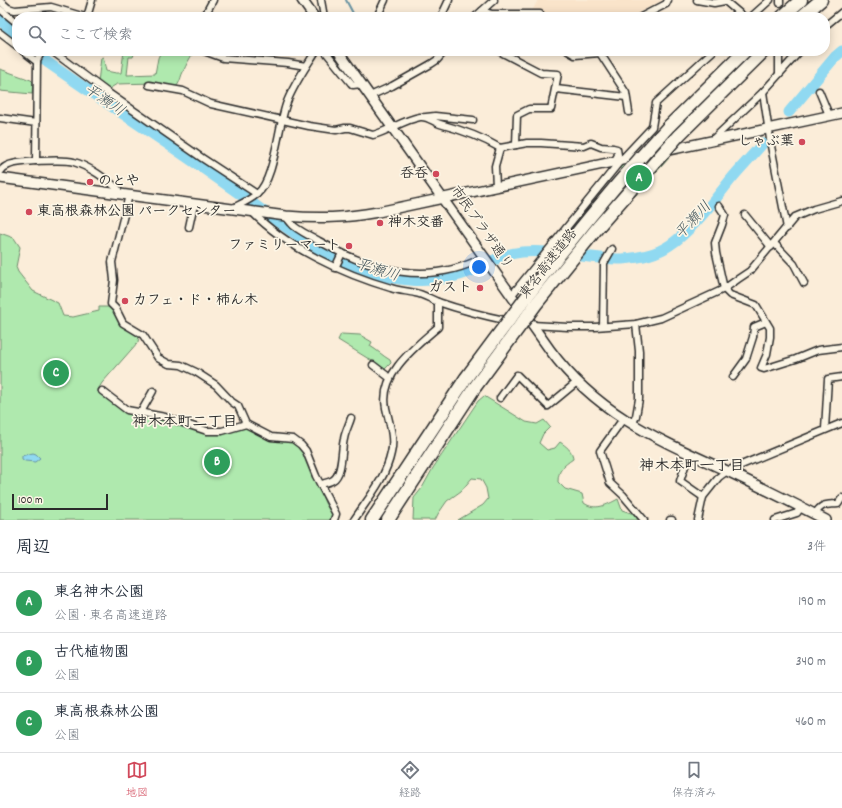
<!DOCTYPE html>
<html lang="ja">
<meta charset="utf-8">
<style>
:root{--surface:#fff;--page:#f6f6f7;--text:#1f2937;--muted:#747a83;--line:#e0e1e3;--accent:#d1495b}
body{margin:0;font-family:Dekko,"Klee One",sans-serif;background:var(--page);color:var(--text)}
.scale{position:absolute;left:12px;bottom:10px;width:96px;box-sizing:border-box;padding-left:4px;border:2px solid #2b2b2b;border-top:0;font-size:11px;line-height:14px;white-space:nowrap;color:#2b2b2b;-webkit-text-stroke:3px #fcf5e5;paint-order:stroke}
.you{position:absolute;left:479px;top:267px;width:14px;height:14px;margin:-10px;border:3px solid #fff;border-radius:50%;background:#1a73e8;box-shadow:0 0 0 6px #1a73e833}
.badge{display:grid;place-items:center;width:26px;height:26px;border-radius:50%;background:var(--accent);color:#fff;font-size:13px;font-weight:700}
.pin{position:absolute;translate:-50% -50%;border:2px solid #fff;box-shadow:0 1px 4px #0006}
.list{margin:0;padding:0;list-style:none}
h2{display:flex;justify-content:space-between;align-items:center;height:52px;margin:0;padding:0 16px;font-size:17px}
h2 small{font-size:13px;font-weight:400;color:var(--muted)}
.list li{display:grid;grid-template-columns:26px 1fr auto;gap:12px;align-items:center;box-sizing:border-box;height:60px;padding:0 16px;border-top:1px solid var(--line)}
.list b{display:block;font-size:15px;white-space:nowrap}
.list p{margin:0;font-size:13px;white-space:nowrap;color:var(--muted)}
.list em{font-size:13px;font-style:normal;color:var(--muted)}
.icon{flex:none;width:22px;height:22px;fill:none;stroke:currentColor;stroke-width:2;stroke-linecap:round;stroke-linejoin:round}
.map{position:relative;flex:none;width:842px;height:520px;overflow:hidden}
.search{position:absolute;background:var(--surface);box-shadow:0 2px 10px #0003;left:12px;right:12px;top:12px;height:44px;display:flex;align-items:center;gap:10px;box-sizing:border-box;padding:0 14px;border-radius:16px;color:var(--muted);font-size:15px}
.sheet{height:232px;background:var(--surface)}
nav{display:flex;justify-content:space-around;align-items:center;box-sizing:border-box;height:56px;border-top:1px solid var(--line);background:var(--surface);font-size:11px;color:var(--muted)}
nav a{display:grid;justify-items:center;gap:2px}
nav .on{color:var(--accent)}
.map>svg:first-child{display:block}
</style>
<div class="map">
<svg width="842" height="520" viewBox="0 0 842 520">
<rect width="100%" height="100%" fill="#fbedd9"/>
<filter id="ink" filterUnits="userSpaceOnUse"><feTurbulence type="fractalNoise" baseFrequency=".025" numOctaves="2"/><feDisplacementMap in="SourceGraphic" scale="8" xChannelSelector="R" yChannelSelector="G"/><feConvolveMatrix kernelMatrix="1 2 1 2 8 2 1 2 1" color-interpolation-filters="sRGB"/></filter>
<g filter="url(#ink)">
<polygon fill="#fae4ca" points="538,0 663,0 638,13 638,16 637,17 543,17 542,12 531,13"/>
<g fill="#afe9ae" stroke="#6d8a6c">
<path d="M124,51H135L133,57H129L127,75L155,74L158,58L161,51H194C190,58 186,65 183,72C180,78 181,81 176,87L154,83L117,84L107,90L98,82L101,58L103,57L106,71L116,73H121Z"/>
<polygon points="0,69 31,80 33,82 32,94 0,91"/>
<polygon points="667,156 669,158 634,197 634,190 619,167 621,165"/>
<polygon points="0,233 14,238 20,247 16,267 18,272 33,291 58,303 63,316 73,317 99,311 99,307 110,307 122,325 139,336 138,342 102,383 97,391 127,412 149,415 207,433 244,426 295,442 305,452 325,503 332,515 329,520 0,520"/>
<path d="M341,334L360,335L372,342L370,346C377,350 383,356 390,360L391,363L385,369L338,340Z"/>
<path d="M484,396L526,422L537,424L544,420L550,427L543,434L539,443L547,450L555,448L560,442C566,446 573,451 573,459C563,466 558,470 558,482L565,489L582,494L584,503C595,511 607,505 618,499L622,510L634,514L638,520H458L483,505L488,499L486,488L481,479L472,478L461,491L447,501L438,514L435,520H413L414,498L422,488L433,468L478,401Z"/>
</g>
<polygon fill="#90d9f1" stroke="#6893a2" points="33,453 36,454 40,458 35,462 25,461 22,459 22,456 25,455"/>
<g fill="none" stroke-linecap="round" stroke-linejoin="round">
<polyline stroke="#6893a2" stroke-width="2" points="346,0 355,17"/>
<g stroke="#90d9f1" stroke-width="11">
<polyline points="0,20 17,35"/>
<path d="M35,51L47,62C107,104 168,143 227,185C284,224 338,275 410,280C431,282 456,278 476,269C493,261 502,254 522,252C556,249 589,260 622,259C638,258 657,254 670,245C693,230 715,199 732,178C742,166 753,155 763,143"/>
<polyline points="789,112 835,57 842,51"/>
</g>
<g stroke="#2b2b2b" stroke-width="9">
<g id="street">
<polyline points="321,0 324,17"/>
<polyline points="697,0 714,3 725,1 744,17"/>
<polyline points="0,1 8,8 15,10 51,7 85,17"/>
<polyline points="780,3 780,0"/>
<polyline points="0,9 17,23"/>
<polyline points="482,11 492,14 540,14 540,17"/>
<polyline points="87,17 92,0"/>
<polyline points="202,17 206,13 213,0"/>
<polyline points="377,17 385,0"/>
<polyline points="441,17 449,0"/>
<polyline points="475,17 494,0"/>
<polyline points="641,17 666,4 668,0"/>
<polyline points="751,17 770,0"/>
<polyline points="825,26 842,12"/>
<polyline points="0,33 17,46"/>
<polyline points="23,51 37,62"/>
<polyline points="52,51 107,92 202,158 257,194"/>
<polyline points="204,51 223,58 288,63 306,66"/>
<polyline points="325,51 351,83 353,85 361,84"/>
<polyline points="499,51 541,73 558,74 551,109 529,109 517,115 516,145"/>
<polyline points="568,51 575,55 600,53 602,51"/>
<polyline points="600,53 626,93 629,112"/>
<polyline points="779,74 779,54"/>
<path d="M149,85L183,91L211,104L309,126L336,130L345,128H350L373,135C389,131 403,120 420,117C428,116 433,122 440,124C462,130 480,136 500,148"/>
<polyline points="556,89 626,97"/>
<polyline points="819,91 829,115"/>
<polyline points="763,92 771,146 787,228"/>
<polyline points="370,96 392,86 431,64 437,60 445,51"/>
<polyline points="426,117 435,116 473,120"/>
<polyline points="0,118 36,123"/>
<polyline points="711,141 763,92 800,51"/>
<polyline points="36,161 37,60 42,51"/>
<path d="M0,172C2,169 6,166 9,165C18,161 65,159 74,162C88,166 107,179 118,189V194"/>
<polyline points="496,186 495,166 500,148 527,143 541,143 584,146 591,143 601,147 613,148 617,149 618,155 615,160"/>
<polyline points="129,195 112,262 114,280 111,304 116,309 123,323 143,335 158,358 169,364 181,365 196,372 216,385 232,402 238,406 246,424 271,437 293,439 301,445 306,451 316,476 336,514 334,520"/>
<polyline points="719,206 725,215 722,225 715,243 716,253 724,289 730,295 756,305 770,328 770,337 767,354 761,368 764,369 796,359 818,350 842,347"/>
<path d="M233,208C241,204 250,200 257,194C275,180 278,124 287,102C294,84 306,67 316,51"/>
<path d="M251,211C287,248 343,274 391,288C399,291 408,291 415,293C423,294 430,299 438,302C461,310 485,316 509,321"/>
<polyline points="745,215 771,247"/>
<path d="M286,216C287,218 289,221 291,223C296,230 311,236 319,241C371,271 428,287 484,257"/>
<polyline points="189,227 194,204"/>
<polyline points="774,243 794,264 804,283"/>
<polyline points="335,268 342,253"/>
<polyline points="511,296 622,159 652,127 656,103 713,51"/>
<polyline points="532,325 568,327 595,327 636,324 661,318 724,289 738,279 750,271 795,217 814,209 842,201"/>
<polyline points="603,326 604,263 612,249"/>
<polyline points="373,365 390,378"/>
<polyline points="733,377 746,359 753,337 754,327 766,322"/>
<polyline points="102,391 127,410 165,417 207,431 222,431 246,424"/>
<polyline points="500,398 517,375 548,406 577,382"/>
<polyline points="141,412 153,391"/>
<polyline points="623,419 600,451 610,483 623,495 644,520"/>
<polyline points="632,425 636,416 639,399 639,351 636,324"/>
<polyline points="825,429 828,379 842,377"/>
<polyline points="689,454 680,481 703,497"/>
<path d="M321,484C325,483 330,482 333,480C343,474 341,450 344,439C345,432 349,425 351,418"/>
<path d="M815,514C822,503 826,505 838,504L842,498"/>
<path d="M354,520C367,500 386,478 391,453C395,439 389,422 386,408C379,374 415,347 438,327V302"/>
<polyline points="670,520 672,520"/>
<polyline points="698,520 703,497 719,477 727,471 842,423"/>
<polyline points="775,520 797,513 801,507"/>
</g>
</g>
<g stroke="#2b2b2b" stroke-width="12">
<g id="secondary">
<polyline points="302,0 314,17"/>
<path d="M338,51L550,350C596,413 657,439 725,470C759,486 793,503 826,520"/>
<path d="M0,178L286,216C320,219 344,218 378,212L842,113"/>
</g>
</g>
<g stroke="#2b2b2b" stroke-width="15">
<g id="highway">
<polyline points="782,17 801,0"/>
<polyline points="801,17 821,0"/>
<polyline points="669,126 745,51"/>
<polyline points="678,136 764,51"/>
<polyline points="372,520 466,378"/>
<polyline points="388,520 475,387"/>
</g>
</g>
<use href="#street" stroke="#fcf5e5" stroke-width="6"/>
<use href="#secondary" stroke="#fcf5e5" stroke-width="9"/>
<use href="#highway" stroke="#fcf5e5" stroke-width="12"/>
<g stroke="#2b2b2b" stroke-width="15" stroke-linecap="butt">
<g id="highway-bridge">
<path d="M466,378C530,291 595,206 669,126"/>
<polyline points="475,387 536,304 598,227 678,136"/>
</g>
</g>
<use href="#highway-bridge" stroke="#fcf5e5" stroke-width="12"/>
</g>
</g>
<g fill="#d1495b" stroke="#fcf5e5" stroke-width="1.5">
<circle cx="802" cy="142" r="4"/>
<circle cx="436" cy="174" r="4"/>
<circle cx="90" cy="182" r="4"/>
<circle cx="29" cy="212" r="4"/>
<circle cx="380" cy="223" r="4"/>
<circle cx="349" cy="246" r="4"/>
<circle cx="480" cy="288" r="4"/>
<circle cx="125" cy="301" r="4"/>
</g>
<g text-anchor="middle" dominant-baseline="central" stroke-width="3.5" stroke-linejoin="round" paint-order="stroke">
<g font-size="14" font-weight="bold" fill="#2b2b2b" stroke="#fcf5e5" text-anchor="end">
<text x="794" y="142">しゃぶ葉</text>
<text x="428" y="174">呑呑</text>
<text x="98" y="182" text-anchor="start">のとや</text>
<text x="37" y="212" text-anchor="start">東高根森林公園 パークセンター</text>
<text x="388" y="223" text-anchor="start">神木交番</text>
<text x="341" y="246">ファミリーマート</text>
<text x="472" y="288">ガスト</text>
<text x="133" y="301" text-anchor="start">カフェ・ド・柿ん木</text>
</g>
<g font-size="14" fill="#2b2b2b" stroke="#fcf5e5">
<text transform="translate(481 228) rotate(55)">市民プラザ通り</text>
<text transform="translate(549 264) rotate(-52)">東名高速道路</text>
</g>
<g font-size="15" font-style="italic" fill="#44565c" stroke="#fcf5e5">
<text transform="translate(104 101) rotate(34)">平瀬川</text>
<text transform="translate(694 221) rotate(-47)">平瀬川</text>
<text transform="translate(377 271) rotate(17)">平瀬川</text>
</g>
<g font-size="15" font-weight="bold" fill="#2b2b2b" stroke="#fcf5e5">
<text x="185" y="423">神木本町二丁目</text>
<text x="692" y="467">神木本町一丁目</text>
</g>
</g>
</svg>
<div class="scale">100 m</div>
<div class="you"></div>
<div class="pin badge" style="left:639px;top:178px;background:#2e9e5b">A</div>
<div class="pin badge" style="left:217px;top:462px;background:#2e9e5b">B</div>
<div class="pin badge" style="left:56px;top:373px;background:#2e9e5b">C</div>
<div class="search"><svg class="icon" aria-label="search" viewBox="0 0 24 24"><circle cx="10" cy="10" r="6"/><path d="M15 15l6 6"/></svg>ここで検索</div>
</div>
<section class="sheet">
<h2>周辺<small>3件</small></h2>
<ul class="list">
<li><span class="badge" style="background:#2e9e5b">A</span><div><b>東名神木公園</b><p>公園 · 東名高速道路</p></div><em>190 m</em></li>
<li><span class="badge" style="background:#2e9e5b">B</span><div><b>古代植物園</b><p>公園</p></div><em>340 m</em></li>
<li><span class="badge" style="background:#2e9e5b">C</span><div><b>東高根森林公園</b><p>公園</p></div><em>460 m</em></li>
</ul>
</section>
<nav>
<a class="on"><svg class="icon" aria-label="map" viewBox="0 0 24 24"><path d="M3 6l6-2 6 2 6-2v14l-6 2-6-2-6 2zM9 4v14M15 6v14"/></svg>地図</a>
<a><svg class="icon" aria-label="directions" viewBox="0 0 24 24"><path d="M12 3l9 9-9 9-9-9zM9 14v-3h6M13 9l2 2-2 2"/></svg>経路</a>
<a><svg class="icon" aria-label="saved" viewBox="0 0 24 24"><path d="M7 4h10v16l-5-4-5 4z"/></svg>保存済み</a>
</nav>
